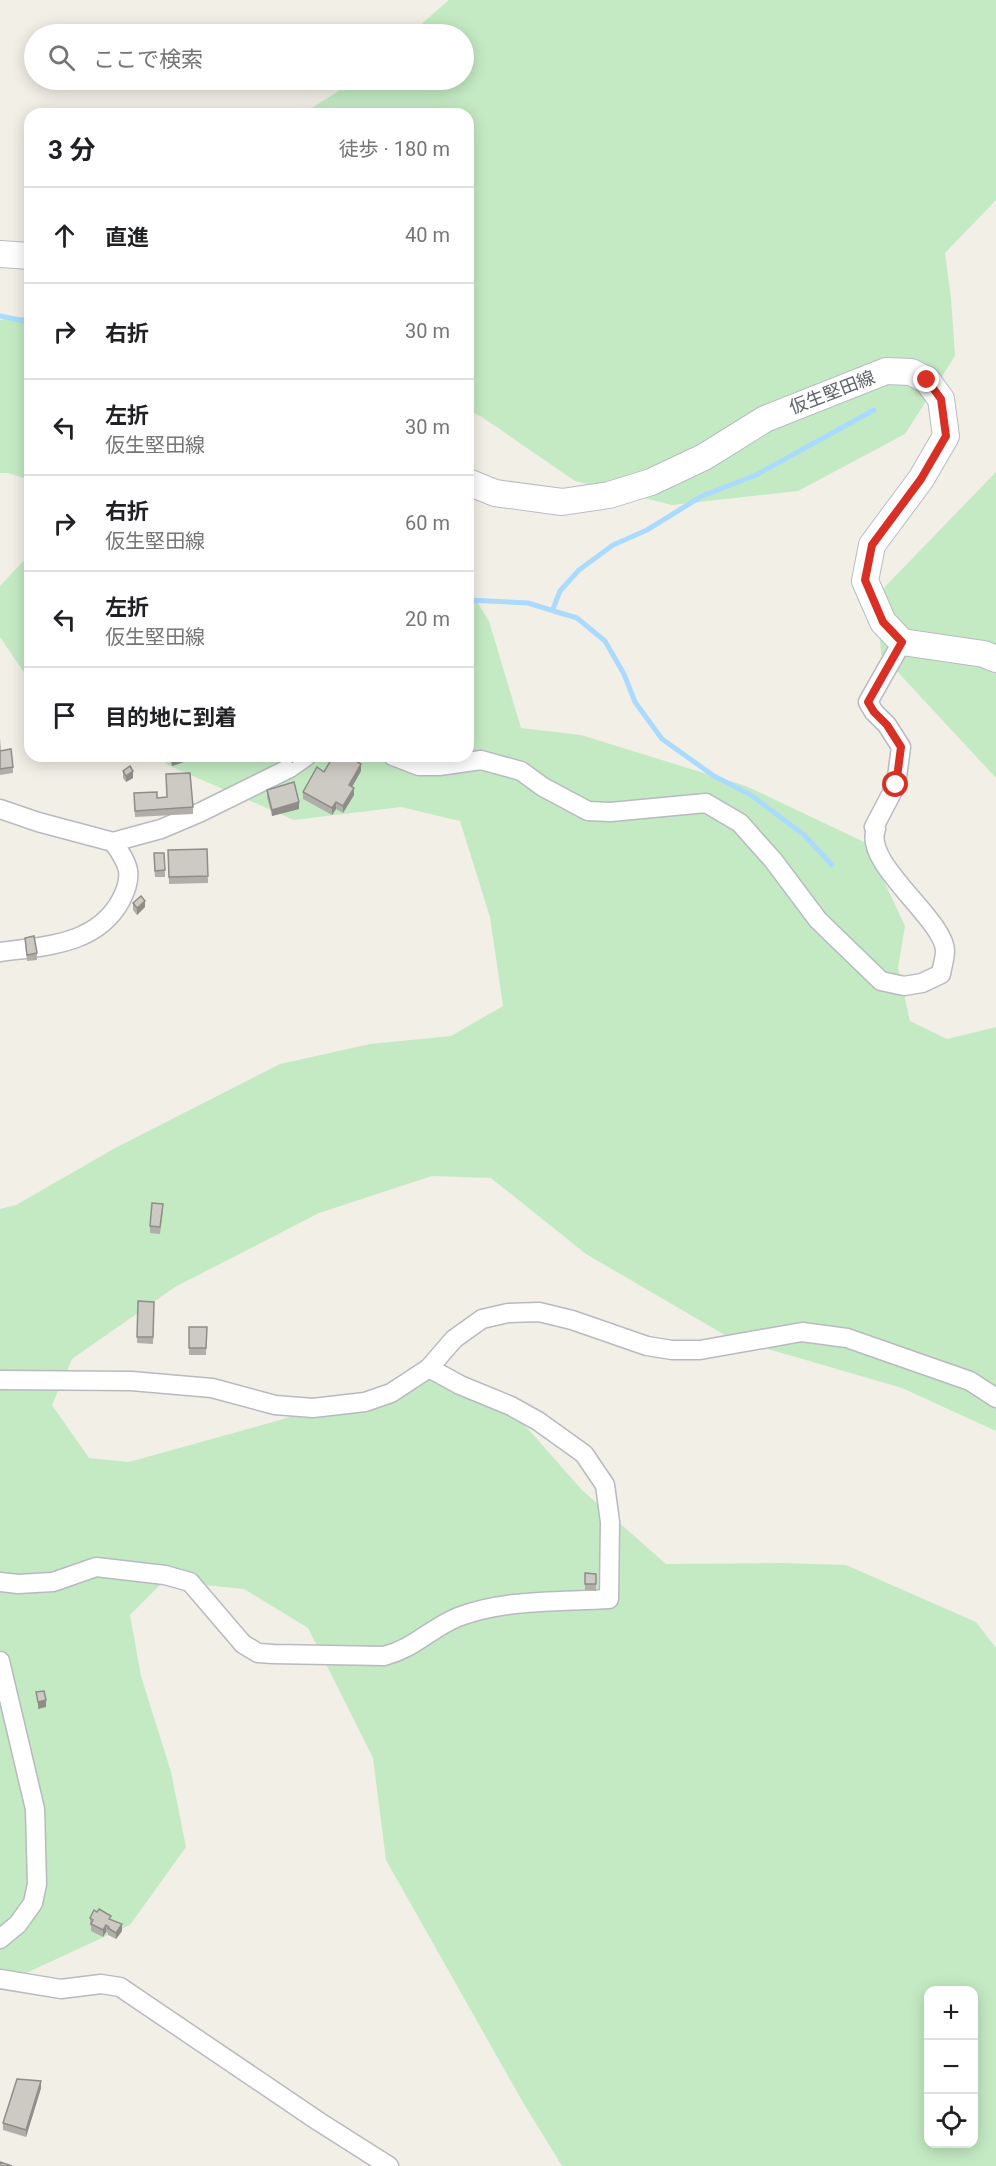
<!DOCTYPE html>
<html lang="ja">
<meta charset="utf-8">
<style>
:root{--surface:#fff;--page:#f6f6f6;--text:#202124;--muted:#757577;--line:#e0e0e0}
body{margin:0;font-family:Roboto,"Noto Sans JP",sans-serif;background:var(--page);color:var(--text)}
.controls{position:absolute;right:18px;bottom:18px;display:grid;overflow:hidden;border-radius:12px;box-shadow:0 3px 15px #0003}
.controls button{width:54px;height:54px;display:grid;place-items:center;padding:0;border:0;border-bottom:2px solid var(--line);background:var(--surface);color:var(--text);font:30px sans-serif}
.stop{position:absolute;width:18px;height:18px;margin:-14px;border:4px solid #d93025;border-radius:50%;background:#fff}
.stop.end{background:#d93025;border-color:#fff;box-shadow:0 2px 6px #0008}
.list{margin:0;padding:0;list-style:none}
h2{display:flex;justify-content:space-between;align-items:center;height:78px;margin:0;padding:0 24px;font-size:26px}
h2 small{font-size:20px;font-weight:400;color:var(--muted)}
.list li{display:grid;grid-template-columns:39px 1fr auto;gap:18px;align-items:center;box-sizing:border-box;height:96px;padding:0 24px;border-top:2px solid var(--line)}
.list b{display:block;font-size:22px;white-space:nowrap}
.list p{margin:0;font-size:20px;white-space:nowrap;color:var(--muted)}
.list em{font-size:20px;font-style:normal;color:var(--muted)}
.icon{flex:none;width:33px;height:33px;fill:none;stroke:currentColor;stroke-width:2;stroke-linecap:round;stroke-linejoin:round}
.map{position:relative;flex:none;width:996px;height:2166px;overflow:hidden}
.search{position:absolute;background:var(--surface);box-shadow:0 3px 15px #0003;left:24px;top:24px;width:450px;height:66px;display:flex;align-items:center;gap:15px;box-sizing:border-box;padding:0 21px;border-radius:33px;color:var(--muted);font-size:22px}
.panel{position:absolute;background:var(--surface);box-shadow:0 3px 15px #0003;left:24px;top:108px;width:450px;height:654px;border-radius:18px}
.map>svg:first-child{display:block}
</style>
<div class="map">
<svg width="996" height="2166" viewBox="0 0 996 2166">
<rect width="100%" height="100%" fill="#f2efe7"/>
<g fill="#c4eac3" fill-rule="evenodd">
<polygon points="449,0 996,0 996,200 945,253 951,298 955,356 905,434 798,491 672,505 575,481 482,417 468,410 468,114 302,114 356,80 464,80 464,34 410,34"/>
<polygon points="30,316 30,480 8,473 0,473 0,320"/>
<polygon points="996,472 996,778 881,654 877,595"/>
<polygon points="30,554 30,675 23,671 0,637 0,586"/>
<path d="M468,587L489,621L521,728L581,735L746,786L866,843L905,926L898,968L910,1021L947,1039L996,1027V1431L902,1388L730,1338L586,1254L491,1178L432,1176L319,1213L175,1287L72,1359L52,1405L89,1458L129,1462L280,1420L426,1372L507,1405L582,1490L666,1564L781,1563L846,1565L976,1622L996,1648V2166H562L521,2099L386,1860L373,1758L308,1628L244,1589L164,1581L130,1615L141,1676L171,1772L186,1847L130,1925L24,1974L0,1989V1209L16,1205L117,1147L280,1064L370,1044L451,1036L503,1006L490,917L460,821L401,807L294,820L170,766L155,756H468ZM928,1990H974V2144H928Z"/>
</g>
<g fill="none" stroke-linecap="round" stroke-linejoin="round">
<g stroke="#aadbff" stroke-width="5">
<polyline points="0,316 30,322"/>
<polyline points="468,600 528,603 577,618 605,641 624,674 635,702 662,739 714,776 751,795 804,835 832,865"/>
<polyline points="553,609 560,591 579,570 613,545 647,530 702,496 756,475 874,410"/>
</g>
<g stroke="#b7babf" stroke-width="21">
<g id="minor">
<path d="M393,756L419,766H439L481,760L521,771L543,787L588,811L611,812L706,803L740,823L773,860L818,920L881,981L904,986L922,983L941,974C942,967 945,958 945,951C945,920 862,863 876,829L874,827L896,785L901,747L887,725L874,712L868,702L902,642"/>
<polyline points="0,809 38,822 113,842 161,829 201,812 290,768 307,756"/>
<path d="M0,952C45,946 97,945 121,900C134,875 129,864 113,842"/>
<polyline points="0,1380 131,1381 212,1388 275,1405 313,1408 365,1402 391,1393 429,1368 454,1339 482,1319 508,1313 539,1312 572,1320 647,1346 672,1350 700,1350 802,1332 847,1338 970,1381 996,1398"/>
<path d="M0,1582L18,1584L53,1582L96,1567L165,1575L190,1582L243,1644L258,1653L273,1654L384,1656C415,1648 431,1628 458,1617C505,1599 559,1602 609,1599L610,1522L605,1485L584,1454L538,1421L511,1406L460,1385L429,1368"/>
<polyline points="0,1661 35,1809 37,1884 33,1903 18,1924 0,1939"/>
<polyline points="0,1979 61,1989 101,1984 120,1987 318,2121 389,2166"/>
</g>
</g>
<g stroke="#b8bcc1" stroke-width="28">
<g id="secondary">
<polyline points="0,254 30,256"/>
<polyline points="468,482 495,493 562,502 609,495 651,482 704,457 765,419 886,371 911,372 927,380 941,399 946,436 921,479 872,545 865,581 883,622 902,642 984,654 996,659"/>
</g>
</g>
<use href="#minor" stroke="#fff" stroke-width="18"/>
<use href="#secondary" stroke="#fff" stroke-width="26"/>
</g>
<g fill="#b0aea9">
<polygon points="0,738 1,750 13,767 13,773 0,775"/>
<polygon points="168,756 190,756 190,760 172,766"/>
<polygon points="289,756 302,756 292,763 289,758"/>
<polygon points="123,771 133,778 126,782 123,778"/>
<polygon points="361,771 352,787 354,795 343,813 336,809 332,815 303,799 303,792"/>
<polygon points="267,790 299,809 272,816 267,797"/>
<polygon points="134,793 193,807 193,814 135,817"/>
<polygon points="207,849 208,883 169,884 168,850"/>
<polygon points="154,860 165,870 165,877 155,877"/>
<polygon points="133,903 145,907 137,915 133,910"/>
<polygon points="25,938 37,953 37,960 27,961"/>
<polygon points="163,1210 160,1234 150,1233 150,1226"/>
<polygon points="138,1301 154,1302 153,1344 137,1343"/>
<polygon points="189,1327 207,1327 206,1355 189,1355"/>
<polygon points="585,1573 596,1574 596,1591 585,1590"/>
<polygon points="90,1918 111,1919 122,1931 116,1939 108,1935 108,1933 106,1932 103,1937 91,1931 91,1926 90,1925"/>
<polygon points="41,2088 26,2137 3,2130 3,2123"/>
</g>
<g fill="#908d89">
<polygon points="181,756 190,756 190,760 172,766 172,759"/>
<polygon points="292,756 302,756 292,763"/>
<polygon points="361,764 361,771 349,792 349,785"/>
<polygon points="133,771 133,778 126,782 126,776"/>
<polygon points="354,788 354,795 343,813 343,806"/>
<polygon points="299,802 299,809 272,816 272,810"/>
<polygon points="336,802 336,809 332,815 332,808"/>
<polygon points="145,901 145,907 137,915 137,908"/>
<polygon points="46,1700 46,1707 38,1709 38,1702"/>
<polygon points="122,1924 122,1931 116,1939 116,1933"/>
<polygon points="106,1925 106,1932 103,1937 103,1930"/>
<polygon points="41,2081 41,2088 26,2137 26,2130"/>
</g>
<g fill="#cdcac4" stroke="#908d89" stroke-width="1.5">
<polygon points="11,749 13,767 0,769 0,751"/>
<polygon points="171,756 181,756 172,759"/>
<polygon points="337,756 347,756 361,764 349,785 354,788 343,806 336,802 332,808 303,792 317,767 324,772 331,760 334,761"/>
<polygon points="130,766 133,771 126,776 123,771"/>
<polygon points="190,773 193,807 135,811 134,793 157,792 157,798 167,797 166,774"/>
<polygon points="294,782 299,802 272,810 267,790"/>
<polygon points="207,849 208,876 169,877 168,850"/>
<polygon points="154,853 164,853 165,870 155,871"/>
<polygon points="141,896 145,901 137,908 133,903"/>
<polygon points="34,936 37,953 27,955 25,938"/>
<polygon points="152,1203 163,1204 160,1227 150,1226"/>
<polygon points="138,1301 154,1302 153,1337 137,1337"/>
<polygon points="189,1327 207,1327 206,1348 189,1348"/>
<polygon points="585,1573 596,1574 596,1584 585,1584"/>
<polygon points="44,1691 46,1700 38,1702 36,1692"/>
<polygon points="99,1909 111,1916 109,1919 122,1924 116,1933 108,1928 109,1927 106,1925 103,1930 91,1924 93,1920 90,1918 94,1910 97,1912"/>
<polygon points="17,2079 41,2081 26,2130 3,2123"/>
<polygon points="0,2162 12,2166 0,2166"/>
</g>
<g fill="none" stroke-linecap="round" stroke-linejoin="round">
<polyline stroke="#d93025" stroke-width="8" points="896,785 901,747 887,725 874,712 868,702 902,642 883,622 865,580 872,545 921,479 946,436 941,399 927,380"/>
</g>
<g text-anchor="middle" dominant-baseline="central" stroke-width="4.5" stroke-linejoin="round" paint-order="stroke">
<g font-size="18" fill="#5e6369" stroke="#fff">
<text transform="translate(832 392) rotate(-21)">仮生堅田線</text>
</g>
</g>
</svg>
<div class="controls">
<button>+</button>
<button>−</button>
<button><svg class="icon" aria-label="locate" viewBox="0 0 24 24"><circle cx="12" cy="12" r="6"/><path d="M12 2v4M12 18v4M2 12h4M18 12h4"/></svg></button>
</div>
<div class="stop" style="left:896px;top:785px"></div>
<div class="stop end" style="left:927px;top:380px"></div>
<div class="search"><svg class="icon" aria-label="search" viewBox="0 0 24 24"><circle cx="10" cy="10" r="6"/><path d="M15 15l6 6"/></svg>ここで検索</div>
<section class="panel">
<h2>3 分<small>徒歩 · 180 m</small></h2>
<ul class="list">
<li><svg class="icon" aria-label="ahead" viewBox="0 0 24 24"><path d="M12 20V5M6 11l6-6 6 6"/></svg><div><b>直進</b></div><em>40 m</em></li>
<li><svg class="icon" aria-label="right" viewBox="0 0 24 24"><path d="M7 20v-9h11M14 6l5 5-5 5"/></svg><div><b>右折</b></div><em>30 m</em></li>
<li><svg class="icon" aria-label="left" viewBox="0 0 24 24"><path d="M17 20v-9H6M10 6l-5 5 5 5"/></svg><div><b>左折</b><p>仮生堅田線</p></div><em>30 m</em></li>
<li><svg class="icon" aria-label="right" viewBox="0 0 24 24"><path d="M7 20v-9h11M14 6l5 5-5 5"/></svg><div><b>右折</b><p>仮生堅田線</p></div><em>60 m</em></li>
<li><svg class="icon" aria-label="left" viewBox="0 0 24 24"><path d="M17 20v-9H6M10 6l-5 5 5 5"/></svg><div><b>左折</b><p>仮生堅田線</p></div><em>20 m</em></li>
<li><svg class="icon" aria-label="arrive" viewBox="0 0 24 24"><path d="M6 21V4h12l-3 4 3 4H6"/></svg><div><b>目的地に到着</b></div></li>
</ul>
</section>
</div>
